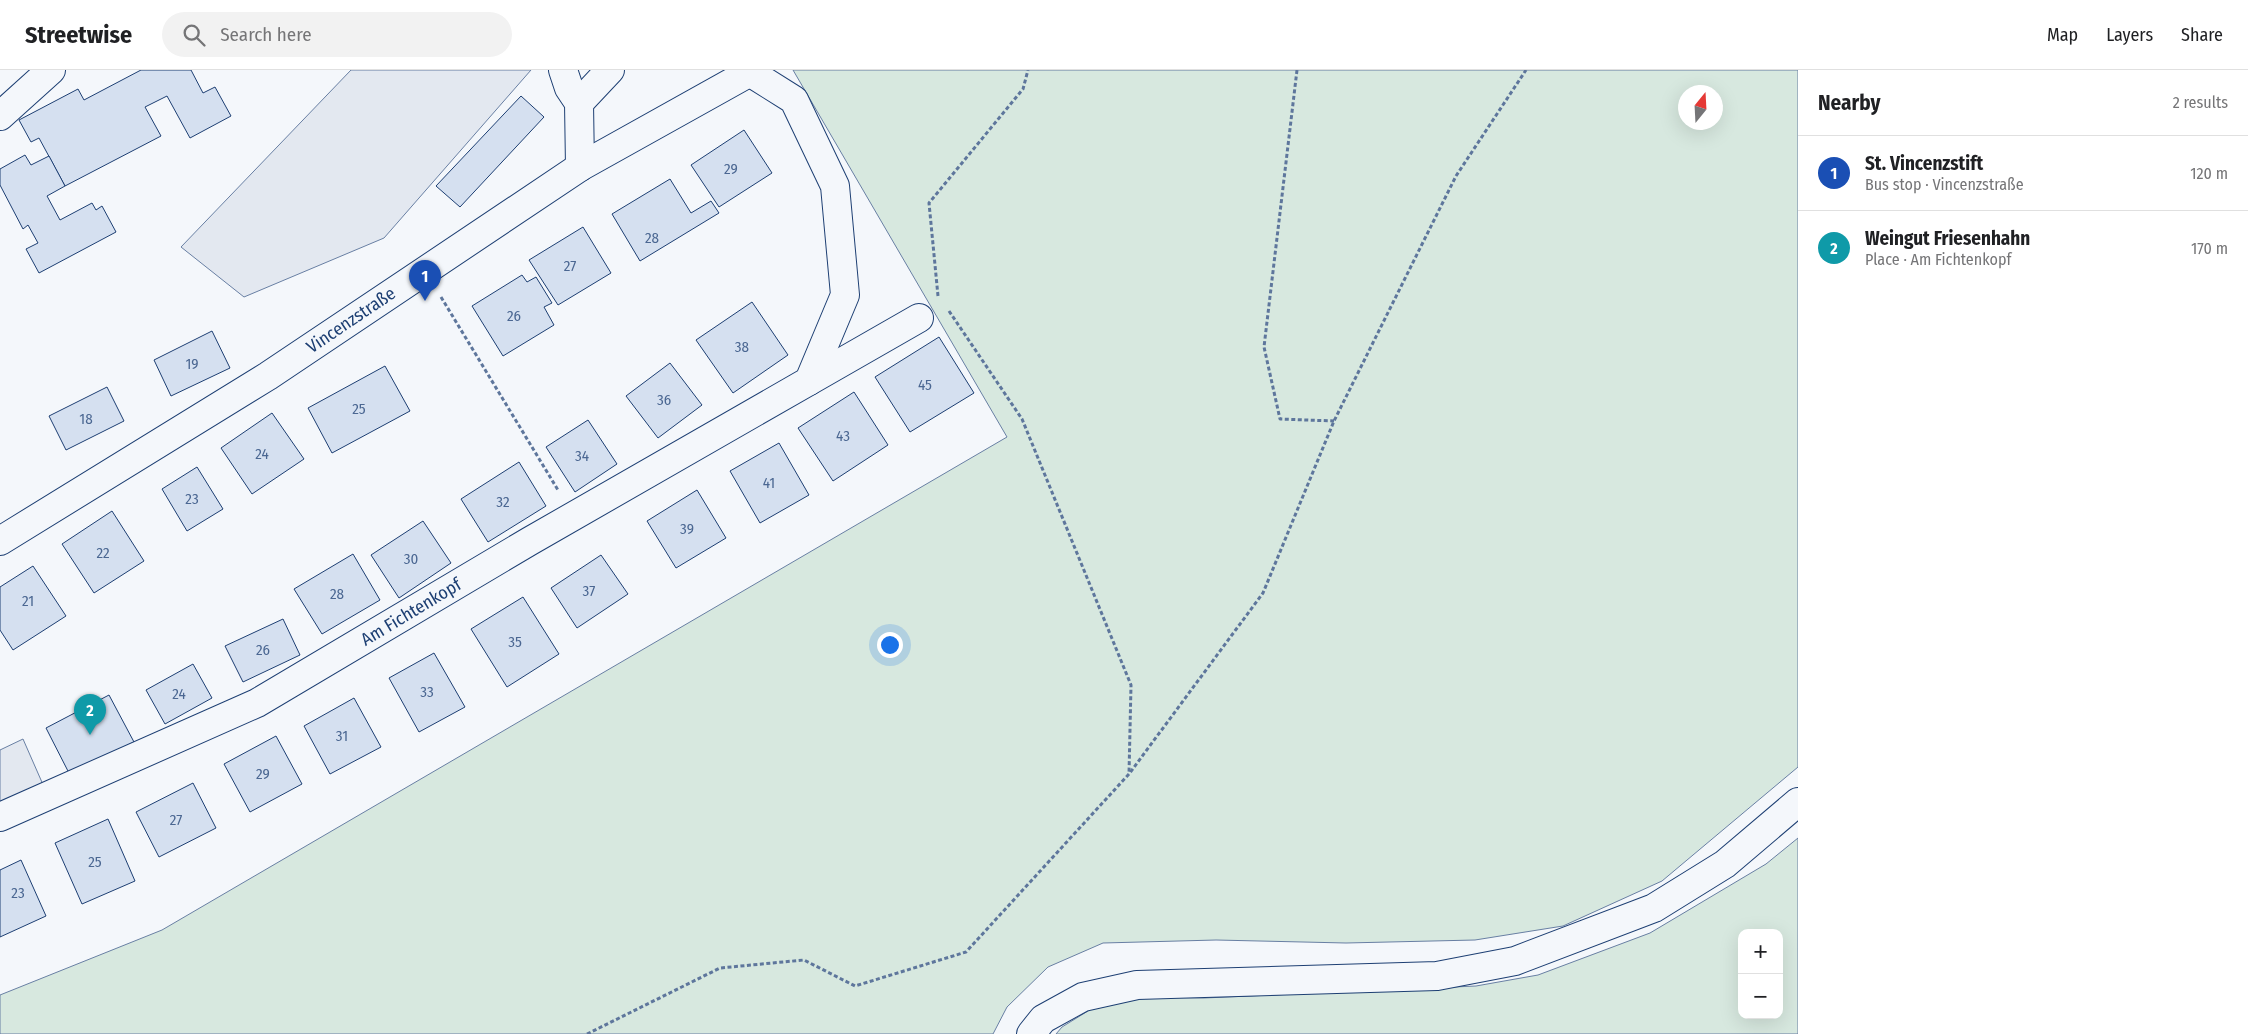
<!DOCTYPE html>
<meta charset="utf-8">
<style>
:root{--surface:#fff;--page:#f2f2f2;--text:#202124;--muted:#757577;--line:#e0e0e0;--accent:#d93025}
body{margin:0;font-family:"Fira Sans Condensed",sans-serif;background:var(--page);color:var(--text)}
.controls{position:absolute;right:15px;bottom:15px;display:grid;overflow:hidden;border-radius:10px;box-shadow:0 5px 20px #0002}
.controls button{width:45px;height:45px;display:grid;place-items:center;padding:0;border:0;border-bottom:1px solid var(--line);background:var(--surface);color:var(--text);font:25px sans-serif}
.compass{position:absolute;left:1678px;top:15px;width:45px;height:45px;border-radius:50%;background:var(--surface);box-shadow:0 5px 20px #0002;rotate:18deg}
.you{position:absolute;left:889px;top:574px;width:18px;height:18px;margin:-12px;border:4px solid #fff;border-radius:50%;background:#1a73e8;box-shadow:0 0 0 8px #1a73e833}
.badge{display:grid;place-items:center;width:32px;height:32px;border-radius:50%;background:var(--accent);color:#fff;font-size:16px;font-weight:700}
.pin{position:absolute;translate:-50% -41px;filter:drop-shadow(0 1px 2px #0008)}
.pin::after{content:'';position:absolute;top:26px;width:18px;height:15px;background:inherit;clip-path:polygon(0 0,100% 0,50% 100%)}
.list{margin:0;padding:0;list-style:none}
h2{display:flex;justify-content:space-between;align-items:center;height:65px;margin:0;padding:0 20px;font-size:21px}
h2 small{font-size:16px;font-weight:400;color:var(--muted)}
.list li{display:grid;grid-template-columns:32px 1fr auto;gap:15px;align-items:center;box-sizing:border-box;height:75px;padding:0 20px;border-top:1px solid var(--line)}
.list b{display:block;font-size:19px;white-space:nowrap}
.list p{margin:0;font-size:16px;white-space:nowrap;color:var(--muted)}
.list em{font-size:16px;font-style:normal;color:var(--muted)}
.icon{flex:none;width:28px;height:28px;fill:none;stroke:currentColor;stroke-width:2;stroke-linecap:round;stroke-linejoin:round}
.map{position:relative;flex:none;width:1798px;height:964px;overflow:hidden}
header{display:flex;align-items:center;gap:30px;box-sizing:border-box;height:70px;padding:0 25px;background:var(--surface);border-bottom:1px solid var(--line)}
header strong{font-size:24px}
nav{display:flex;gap:28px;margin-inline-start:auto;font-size:18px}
.search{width:350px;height:45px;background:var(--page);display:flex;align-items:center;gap:12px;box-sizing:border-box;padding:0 18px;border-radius:28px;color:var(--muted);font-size:19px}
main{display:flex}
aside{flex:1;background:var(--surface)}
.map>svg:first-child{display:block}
</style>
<header>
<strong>Streetwise</strong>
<div class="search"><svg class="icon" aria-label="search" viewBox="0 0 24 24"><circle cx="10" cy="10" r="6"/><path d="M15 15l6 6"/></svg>Search here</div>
<nav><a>Map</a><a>Layers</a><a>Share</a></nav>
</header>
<main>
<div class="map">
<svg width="1798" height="964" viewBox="0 0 1798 964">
<rect width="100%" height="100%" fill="#f4f7fb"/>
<g fill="#d7e8df" stroke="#687fa3" fill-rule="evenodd">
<path d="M793,0H1798V697L1662,811L1563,856L1475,870L1346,873L1216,870L1103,873L1048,897L1007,937L993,964H0V925L162,860L1007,367ZM1686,22H1716V52H1686Z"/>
<path d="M1798,768V964H1056L1062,957L1096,936L1144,927L1204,928L1476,916L1538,905L1650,863L1766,794ZM1742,863H1779V945H1742Z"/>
</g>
<g fill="#e3e8f0" stroke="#687fa3">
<polygon points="351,0 531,0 384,168 244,227 181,177"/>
<polygon points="23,669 48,726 0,747 0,680"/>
</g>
<g fill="#d5e0f0" stroke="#1d3f73">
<polygon points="141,0 191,0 203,23 215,17 231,46 190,68 167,26 145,37 161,66 65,116 39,68 31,72 19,50 78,19 84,30"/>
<polygon points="521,26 544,47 460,137 436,116"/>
<polygon points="744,60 772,103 719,137 691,95"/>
<polygon points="25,85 31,95 49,86 65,116 47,126 60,150 92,133 96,140 102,136 116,162 39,203 26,179 38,173 28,155 23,159 0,115 0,99"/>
<polygon points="670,109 691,143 711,131 719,143 640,191 612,144"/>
<polygon points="583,157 611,203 558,235 529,190"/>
<polygon points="522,205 527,212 536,207 552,233 544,237 554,255 503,286 472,236"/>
<polygon points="752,232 788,285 733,323 696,270"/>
<polygon points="212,261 230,298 171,326 154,290"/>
<polygon points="939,267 974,323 910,362 875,307"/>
<polygon points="670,293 702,335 658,368 626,326"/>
<polygon points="385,296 410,341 332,383 308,338"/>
<polygon points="107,317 124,351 66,380 49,346"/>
<polygon points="854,322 888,375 833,411 798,358"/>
<polygon points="272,343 304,389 252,424 221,378"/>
<polygon points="588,350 617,394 575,422 546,377"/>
<polygon points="779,373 809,425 760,453 730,401"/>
<polygon points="519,392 546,436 488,472 461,429"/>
<polygon points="197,397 223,439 187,461 162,419"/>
<polygon points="697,420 726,468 676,498 647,451"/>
<polygon points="112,441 144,491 94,523 62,474"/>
<polygon points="423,451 451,493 399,528 371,485"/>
<polygon points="353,484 380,530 322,564 294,519"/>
<polygon points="601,485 628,524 577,558 551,518"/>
<polygon points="33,496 66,546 13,580 0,560 0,517"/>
<polygon points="523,527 559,584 507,617 471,559"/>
<polygon points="283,549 300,585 243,612 225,576"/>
<polygon points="434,583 465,637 419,662 389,608"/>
<polygon points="193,594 212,628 165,654 146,620"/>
<polygon points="109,625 134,672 70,705 46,658"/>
<polygon points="354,628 381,677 330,704 304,656"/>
<polygon points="276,666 302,714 250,742 224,694"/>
<polygon points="193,713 216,758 159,787 136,742"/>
<polygon points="108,749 135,811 82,834 55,773"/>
<polygon points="21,790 46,846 0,867 0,800"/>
</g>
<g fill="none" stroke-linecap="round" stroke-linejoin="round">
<g stroke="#1d3f73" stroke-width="30">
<g id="minor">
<polyline points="563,0 569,18 579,33 580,97"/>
<polyline points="579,33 610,0"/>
<polyline points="0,46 51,0"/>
<polyline points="809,311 919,248"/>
<polyline points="0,471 268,306 580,97 754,0"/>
<polyline points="0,747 257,633 530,471 809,311 845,225 835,116 794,30 751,3"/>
</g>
</g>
<g stroke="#1d3f73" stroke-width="30">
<polyline id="major" points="1031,964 1043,949 1083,927 1137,915 1437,906 1515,891 1654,838 1725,794 1798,732"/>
</g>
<g stroke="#5e769c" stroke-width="3" stroke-dasharray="4 2.5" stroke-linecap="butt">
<polyline points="1297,0 1264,277 1280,349 1334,351"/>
<polyline points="938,226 929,133 1023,19 1028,0"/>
<polyline points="441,227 558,420"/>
<polyline points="949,241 1022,349 1131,615 1129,704"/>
<polyline points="587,964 720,898 804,890 855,916 966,882 1129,704 1263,523 1334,351 1456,106 1526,0"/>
</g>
<use href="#minor" stroke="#f4f7fb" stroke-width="28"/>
<use href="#major" stroke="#f4f7fb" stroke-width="28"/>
</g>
<g text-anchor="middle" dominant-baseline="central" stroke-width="4" stroke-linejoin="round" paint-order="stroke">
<g font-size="15" fill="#4b6792">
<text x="731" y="99">29</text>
<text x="652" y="168">28</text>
<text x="570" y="196">27</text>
<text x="514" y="246">26</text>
<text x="742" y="277">38</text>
<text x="192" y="294">19</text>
<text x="925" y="315">45</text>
<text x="664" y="330">36</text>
<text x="359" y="339">25</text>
<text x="86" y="349">18</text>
<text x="843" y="366">43</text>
<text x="262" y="384">24</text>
<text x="582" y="386">34</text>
<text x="769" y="413">41</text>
<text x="192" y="429">23</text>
<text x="503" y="432">32</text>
<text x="687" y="459">39</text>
<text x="103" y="483">22</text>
<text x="411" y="489">30</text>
<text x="589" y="521">37</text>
<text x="337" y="524">28</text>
<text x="28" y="531">21</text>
<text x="515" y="572">35</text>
<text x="263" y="580">26</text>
<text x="427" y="622">33</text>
<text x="179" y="624">24</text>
<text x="342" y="666">31</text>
<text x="263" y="704">29</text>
<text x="176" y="750">27</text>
<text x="95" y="792">25</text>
<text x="18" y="823">23</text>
</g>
<g font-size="18" fill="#1d3f73" stroke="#f4f7fb">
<text transform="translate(351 250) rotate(-34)">Vincenzstraße</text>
<text transform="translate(411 542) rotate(-31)">Am Fichtenkopf</text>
</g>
</g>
</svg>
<div class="controls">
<button>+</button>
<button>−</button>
</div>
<svg class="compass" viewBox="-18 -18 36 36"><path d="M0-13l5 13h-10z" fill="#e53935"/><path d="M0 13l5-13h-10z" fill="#757577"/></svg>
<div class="you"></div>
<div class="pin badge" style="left:425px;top:231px;background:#1a4fb4">1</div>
<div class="pin badge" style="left:90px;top:665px;background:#0f9aa8">2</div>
</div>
<aside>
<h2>Nearby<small>2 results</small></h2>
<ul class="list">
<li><span class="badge" style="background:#1a4fb4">1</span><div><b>St. Vincenzstift</b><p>Bus stop · Vincenzstraße</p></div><em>120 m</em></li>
<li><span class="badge" style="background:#0f9aa8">2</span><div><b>Weingut Friesenhahn</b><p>Place · Am Fichtenkopf</p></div><em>170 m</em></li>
</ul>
</aside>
</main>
